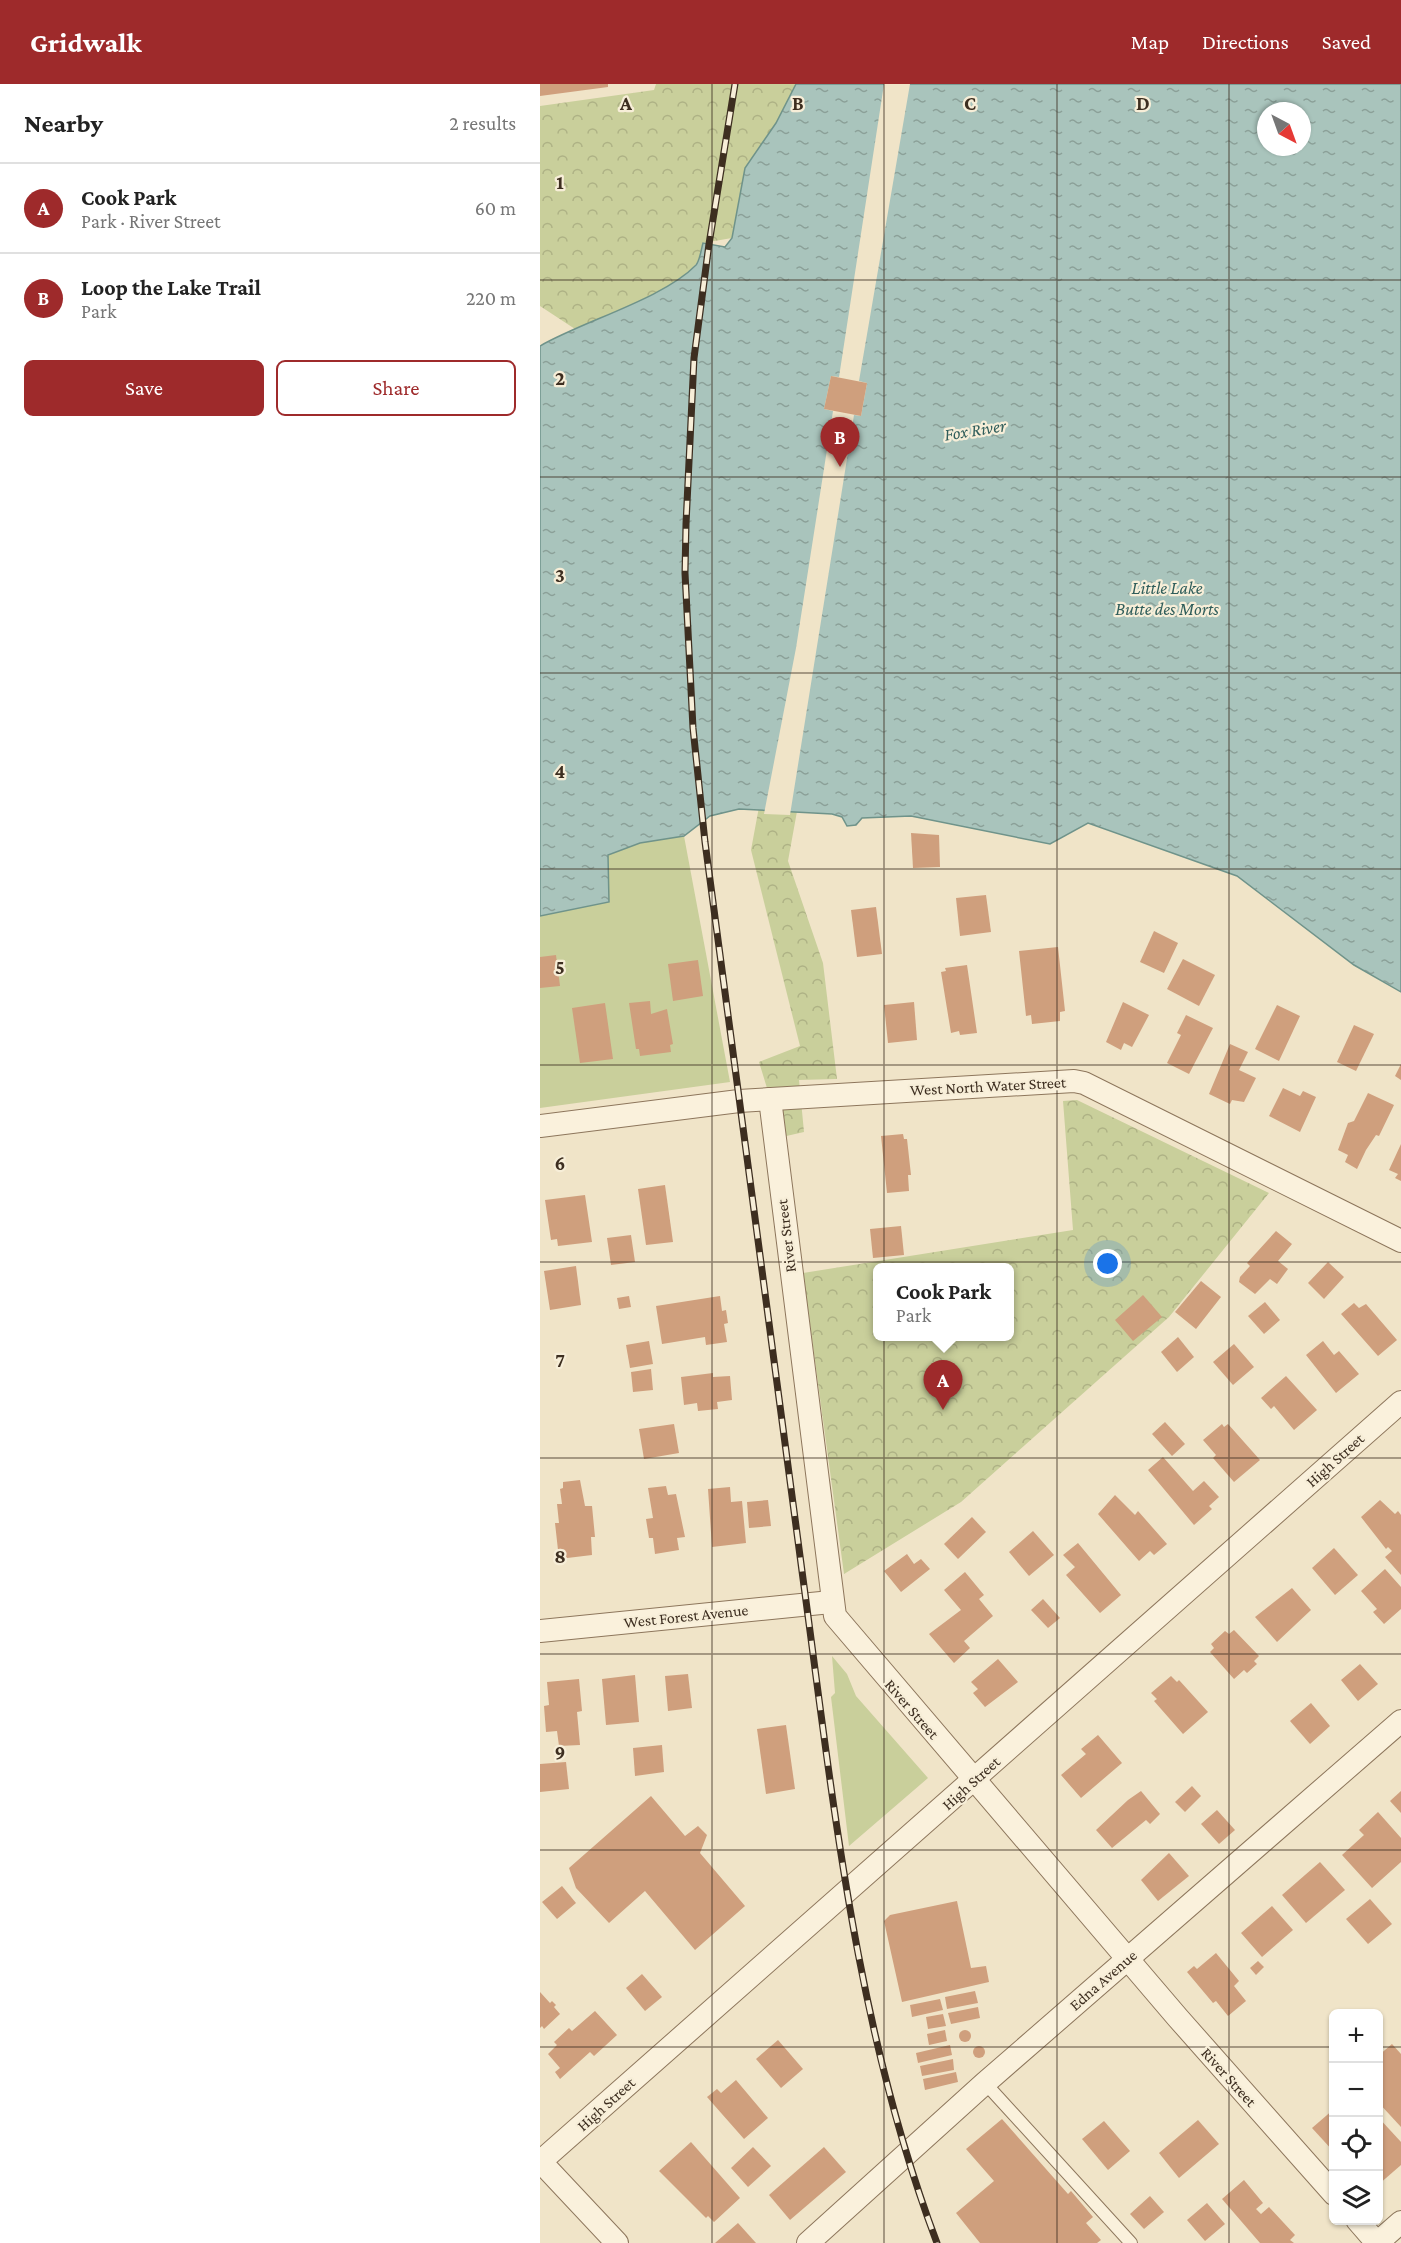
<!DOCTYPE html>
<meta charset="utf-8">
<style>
:root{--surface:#fff;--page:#f2f2f2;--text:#222;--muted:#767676;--line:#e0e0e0;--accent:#9e2a2b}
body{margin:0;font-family:"Crimson Pro",serif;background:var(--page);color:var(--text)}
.controls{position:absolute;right:18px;bottom:18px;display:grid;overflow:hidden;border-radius:9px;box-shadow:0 2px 4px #0004}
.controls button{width:54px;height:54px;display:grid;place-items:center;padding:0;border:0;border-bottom:2px solid var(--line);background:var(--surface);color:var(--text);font:30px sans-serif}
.compass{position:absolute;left:717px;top:18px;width:54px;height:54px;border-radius:50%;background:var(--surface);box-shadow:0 2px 4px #0004;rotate:139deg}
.you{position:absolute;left:568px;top:1180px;width:21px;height:21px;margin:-15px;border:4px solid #fff;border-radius:50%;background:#1a73e8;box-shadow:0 0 0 9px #1a73e833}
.badge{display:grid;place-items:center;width:39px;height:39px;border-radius:50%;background:var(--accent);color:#fff;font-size:20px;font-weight:700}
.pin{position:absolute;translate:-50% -50px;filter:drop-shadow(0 2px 3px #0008)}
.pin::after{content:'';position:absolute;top:32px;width:21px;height:18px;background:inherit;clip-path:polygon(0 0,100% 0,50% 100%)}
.popup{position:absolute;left:333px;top:1179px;width:141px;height:78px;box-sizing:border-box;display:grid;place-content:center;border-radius:9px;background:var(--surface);filter:drop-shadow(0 2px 4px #0005);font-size:20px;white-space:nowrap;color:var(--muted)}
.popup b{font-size:22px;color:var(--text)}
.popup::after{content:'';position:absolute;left:50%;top:100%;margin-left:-12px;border:12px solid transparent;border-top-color:var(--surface)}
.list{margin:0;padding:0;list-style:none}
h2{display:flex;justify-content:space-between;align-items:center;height:78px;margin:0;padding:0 24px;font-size:26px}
h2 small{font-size:20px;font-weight:400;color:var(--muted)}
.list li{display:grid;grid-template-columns:39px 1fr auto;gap:18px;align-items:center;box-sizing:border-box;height:90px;padding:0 24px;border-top:2px solid var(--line)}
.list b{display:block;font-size:22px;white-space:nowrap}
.list p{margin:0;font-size:20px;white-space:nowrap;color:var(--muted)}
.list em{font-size:20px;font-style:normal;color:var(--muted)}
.actions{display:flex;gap:12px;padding:18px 24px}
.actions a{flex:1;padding:14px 0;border:2px solid var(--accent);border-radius:9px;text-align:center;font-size:21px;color:var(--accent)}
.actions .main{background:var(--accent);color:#fff}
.icon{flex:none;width:33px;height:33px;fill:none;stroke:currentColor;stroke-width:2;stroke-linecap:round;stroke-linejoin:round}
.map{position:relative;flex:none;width:861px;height:2159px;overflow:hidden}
header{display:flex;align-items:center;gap:36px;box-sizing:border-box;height:84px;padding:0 30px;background:var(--accent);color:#fff}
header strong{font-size:28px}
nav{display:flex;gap:33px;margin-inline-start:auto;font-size:21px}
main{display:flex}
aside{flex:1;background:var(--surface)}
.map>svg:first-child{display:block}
</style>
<header>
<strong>Gridwalk</strong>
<nav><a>Map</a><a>Directions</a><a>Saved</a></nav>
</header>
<main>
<aside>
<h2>Nearby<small>2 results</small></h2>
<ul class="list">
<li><span class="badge">A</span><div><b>Cook Park</b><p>Park · River Street</p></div><em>60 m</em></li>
<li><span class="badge">B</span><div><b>Loop the Lake Trail</b><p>Park</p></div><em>220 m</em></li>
</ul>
<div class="actions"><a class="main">Save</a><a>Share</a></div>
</aside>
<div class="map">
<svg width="861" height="2159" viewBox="0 0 861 2159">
<defs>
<pattern id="forest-crowns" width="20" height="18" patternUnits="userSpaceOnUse" patternTransform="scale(1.5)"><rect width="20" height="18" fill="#c9cf9b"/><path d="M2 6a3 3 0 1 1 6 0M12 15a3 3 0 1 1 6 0" fill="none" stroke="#aeb285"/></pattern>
<pattern id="water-ripples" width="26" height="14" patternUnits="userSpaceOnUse" patternTransform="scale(1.5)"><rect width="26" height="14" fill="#a9c4bc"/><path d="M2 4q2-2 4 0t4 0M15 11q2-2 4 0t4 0" fill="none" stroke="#8ba098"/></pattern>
</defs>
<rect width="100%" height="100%" fill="#f0e4c8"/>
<g fill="#c9cf9b">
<polygon points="144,752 190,998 0,1024 0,832 69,818 68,771 100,759"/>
<polygon points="292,1572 307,1590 316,1612 388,1694 309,1762 291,1613 295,1609"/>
</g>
<g fill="url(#forest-crowns)" fill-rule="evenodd">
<path d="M116,0H256L236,39L205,84L192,154L163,159C161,166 160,176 155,181C124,212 74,227 35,245L0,222V22L114,6Z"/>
<polygon points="353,0 389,0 248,777 283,879 297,995 259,996 264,1048 242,1053 219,978 260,962 211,766"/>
<path d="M537,1016L729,1109L629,1233L421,1418L304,1490L263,1189L533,1146L523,1017ZM337,1184H469V1252H337Z"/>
</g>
<path fill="url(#water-ripples)" stroke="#6f938a" stroke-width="1.5" fill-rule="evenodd" d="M256,0H861V908L814,881L697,792L548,739L510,760L371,732L322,734L316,741L307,742L302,733L292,730L199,725L170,732L144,752L100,759L68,771L69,818L0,832V262C43,237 123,215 156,181C160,176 161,166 163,159L185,163L192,154L205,84L236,39ZM726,27H762V63H726Z"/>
<polygon fill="#f0e4c8" points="344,0 370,0 319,297 327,299 321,332 314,331 250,731 224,730 256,564 293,327 284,325 291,292 299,293"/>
<g fill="#cf9f7d">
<polygon points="0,0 68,0 68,3 0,12"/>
<polygon points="291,292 327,299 321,332 284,325"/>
<polygon points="371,749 399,751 400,783 373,784"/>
<polygon points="446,811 451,848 420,852 416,814"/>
<polygon points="336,823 342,870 317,873 311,826"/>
<polygon points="614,847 638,859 624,889 600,878"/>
<polygon points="518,863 525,927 520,928 520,937 492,940 491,931 486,932 479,867"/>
<polygon points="16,871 20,902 0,904 0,873"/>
<polygon points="643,875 675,891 659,922 627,905"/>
<polygon points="158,876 163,912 133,917 128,880"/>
<polygon points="427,881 437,949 420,951 419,947 411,949 401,888 406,887 405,884"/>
<polygon points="110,917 111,930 127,925 133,960 130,961 131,968 100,972 99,965 96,965 89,919"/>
<polygon points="374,918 377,956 348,959 344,921"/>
<polygon points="583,918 609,931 592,963 584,959 581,966 566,958"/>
<polygon points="65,919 73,975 40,979 32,924"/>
<polygon points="737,921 760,932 739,977 715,965"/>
<polygon points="646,931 673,944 649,990 627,979 641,951 637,949"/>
<polygon points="814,941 834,950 816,987 797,978"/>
<polygon points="690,960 708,968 699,986 716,994 704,1018 692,1016 690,1020 669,1010"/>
<polygon points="861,980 861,996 855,992"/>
<polygon points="743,1004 760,1012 763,1007 776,1013 760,1048 729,1032"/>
<polygon points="828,1009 854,1021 839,1052 836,1051 826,1066 817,1085 805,1078 808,1071 798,1066 808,1039 814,1037"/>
<polygon points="363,1050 364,1055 367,1055 371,1091 368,1091 369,1107 347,1109 341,1052"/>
<polygon points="861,1060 861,1097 855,1094 858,1090 849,1086"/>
<polygon points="125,1101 133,1158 106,1161 98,1105"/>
<polygon points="45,1111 52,1158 18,1162 17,1155 11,1156 5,1116"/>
<polygon points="361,1142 364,1171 333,1174 330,1145"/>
<polygon points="736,1147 752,1160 738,1177 748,1185 737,1200 730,1195 715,1210 699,1198 700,1193 710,1182 707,1179"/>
<polygon points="91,1151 95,1178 71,1181 67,1154"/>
<polygon points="788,1178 804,1193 784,1215 768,1199"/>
<polygon points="36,1182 41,1221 10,1226 4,1187"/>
<polygon points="661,1197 681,1213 656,1245 635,1228"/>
<polygon points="603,1211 622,1233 593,1257 575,1236"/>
<polygon points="89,1212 91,1223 79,1225 77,1214"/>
<polygon points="180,1212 182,1227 186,1226 188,1239 184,1240 187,1258 166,1261 165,1253 122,1260 116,1222"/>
<polygon points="725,1218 740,1236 724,1250 708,1232"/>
<polygon points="814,1219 819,1224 826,1220 857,1256 838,1272 801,1230"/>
<polygon points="638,1253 654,1273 637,1288 621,1268"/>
<polygon points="109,1257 113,1280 90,1284 86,1261"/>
<polygon points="783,1257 794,1271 799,1267 819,1290 796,1309 766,1271"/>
<polygon points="694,1260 714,1283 693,1301 673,1278"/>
<polygon points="111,1285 113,1306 93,1308 91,1288"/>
<polygon points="173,1289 173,1293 190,1292 192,1316 177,1318 178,1325 158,1327 157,1319 144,1321 141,1293"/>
<polygon points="746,1292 777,1326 754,1346 734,1322 731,1325 721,1314"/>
<polygon points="625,1338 645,1360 632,1372 612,1350"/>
<polygon points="134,1340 139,1369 104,1375 99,1345"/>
<polygon points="682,1340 684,1343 688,1340 720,1376 694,1398 673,1374 676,1371 663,1356"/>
<polygon points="623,1373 653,1407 664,1397 679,1413 669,1422 672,1425 654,1441 608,1386"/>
<polygon points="40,1396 45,1422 52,1422 55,1453 51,1453 52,1471 19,1475 15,1439 19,1439 17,1420 22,1420 20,1405 23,1404 23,1398"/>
<polygon points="126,1402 128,1411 136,1410 145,1453 137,1454 139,1466 115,1470 113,1454 109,1454 106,1435 113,1434 108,1404"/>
<polygon points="190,1403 191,1418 202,1417 206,1459 172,1463 168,1405"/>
<polygon points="575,1411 595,1431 598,1427 627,1460 614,1471 610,1467 599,1477 558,1430"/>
<polygon points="228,1416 231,1442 209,1444 207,1418"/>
<polygon points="840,1416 855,1430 858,1427 861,1431 861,1491 845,1473 852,1467 848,1463 846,1465 821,1433"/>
<polygon points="432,1433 446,1448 418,1475 404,1460"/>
<polygon points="493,1447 514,1471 489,1492 469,1468"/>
<polygon points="538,1459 581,1511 560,1529 526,1491 535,1483 523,1471"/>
<polygon points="794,1464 818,1491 795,1511 772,1484"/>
<polygon points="367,1470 374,1480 381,1475 390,1485 361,1508 344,1487"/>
<polygon points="845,1485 861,1503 861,1525 844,1540 833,1528 837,1525 821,1507"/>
<polygon points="425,1488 444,1511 439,1515 453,1532 424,1557 430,1564 414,1579 389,1550 421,1526 404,1506"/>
<polygon points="752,1504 771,1526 737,1558 715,1533"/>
<polygon points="503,1515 520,1534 508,1544 491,1526"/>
<polygon points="694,1546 719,1572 714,1577 717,1580 707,1589 704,1586 694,1595 670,1568 674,1564 671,1560 685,1547 689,1550"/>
<polygon points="458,1575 478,1598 445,1623 433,1609 438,1605 431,1598"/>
<polygon points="820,1580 838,1600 818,1617 801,1596"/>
<polygon points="148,1590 152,1624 128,1627 125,1592"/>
<polygon points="95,1591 99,1638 66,1641 62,1595"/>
<polygon points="631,1592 637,1598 639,1596 668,1628 643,1650 614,1617 617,1615 611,1609"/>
<polygon points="39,1595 42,1627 37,1628 40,1661 19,1662 17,1647 6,1648 4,1622 9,1621 7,1598"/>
<polygon points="771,1619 790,1642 770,1660 750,1637"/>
<polygon points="246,1641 255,1705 226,1710 217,1645"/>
<polygon points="558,1651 582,1679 541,1714 521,1691 546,1670 541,1665"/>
<polygon points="122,1661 124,1688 95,1692 93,1664"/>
<polygon points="26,1678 29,1705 0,1708 0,1680"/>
<polygon points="652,1702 661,1712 645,1728 635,1718"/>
<polygon points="601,1707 620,1730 610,1740 606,1736 572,1764 556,1746 588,1716"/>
<polygon points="861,1707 861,1729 850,1717"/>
<polygon points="111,1712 145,1752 158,1742 167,1751 160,1769 205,1822 155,1866 105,1807 69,1839 36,1804 29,1784"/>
<polygon points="677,1726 695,1746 679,1760 661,1740"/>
<polygon points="838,1728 861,1754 861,1778 832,1804 802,1771 824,1751 819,1746"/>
<polygon points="629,1769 649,1792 618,1817 601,1796"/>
<polygon points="780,1778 805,1806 766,1839 742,1811"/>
<polygon points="22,1802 36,1819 17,1835 2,1818"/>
<polygon points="830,1815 852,1840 828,1860 806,1835"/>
<polygon points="417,1817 431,1884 446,1882 449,1898 362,1918 344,1837 350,1831"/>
<polygon points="732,1822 753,1846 722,1873 701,1849"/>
<polygon points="676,1869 699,1897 694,1902 706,1917 688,1932 676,1917 673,1919 647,1888 654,1882 657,1885"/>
<polygon points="718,1877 724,1883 716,1891 710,1884"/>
<polygon points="102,1890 122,1913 105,1927 86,1904"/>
<polygon points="435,1907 438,1919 407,1925 405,1913"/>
<polygon points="0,1908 10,1919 12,1917 16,1921 14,1923 20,1930 4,1945 2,1942 0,1944"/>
<polygon points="400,1915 403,1926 372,1933 370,1921"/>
<polygon points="438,1923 440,1934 411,1940 408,1929"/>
<polygon points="55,1927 77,1951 54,1972 50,1968 20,1995 15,1988 20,1984 8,1970 17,1961 14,1958 29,1944 32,1947"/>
<polygon points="403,1930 406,1942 388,1945 386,1933"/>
<circle cx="425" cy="1952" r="6"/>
<polygon points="405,1946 407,1957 389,1961 387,1950"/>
<polygon points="238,1956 263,1985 241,2004 216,1975"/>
<polygon points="852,1960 861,1970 861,2043 838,2018 838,1972"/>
<polygon points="410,1961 412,1971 378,1979 376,1969"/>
<circle cx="439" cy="1968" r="6"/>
<polygon points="413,1975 414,1986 382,1992 380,1982"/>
<polygon points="416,1988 418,1998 385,2006 383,1995"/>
<polygon points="196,1996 228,2034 204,2055 167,2013 177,2005 181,2009"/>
<polygon points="794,2025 794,2068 772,2044"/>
<polygon points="838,2033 861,2058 861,2081 838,2101"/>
<polygon points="462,2035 528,2110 531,2107 553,2133 546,2139 561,2156 557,2159 440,2159 416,2129 454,2097 426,2065"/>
<polygon points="658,2036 679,2060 639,2094 619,2069"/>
<polygon points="564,2037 590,2067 568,2086 542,2055"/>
<polygon points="151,2058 200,2114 174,2138 168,2132 166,2134 119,2087"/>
<polygon points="213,2063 231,2082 208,2103 191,2084"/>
<polygon points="284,2063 306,2088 250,2136 229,2111"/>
<polygon points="704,2096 723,2119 716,2125 721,2130 729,2123 755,2151 750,2156 754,2159 720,2159 682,2115"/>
<polygon points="610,2112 624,2128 604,2145 590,2130"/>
<polygon points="667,2119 685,2140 665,2157 647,2136"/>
<polygon points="198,2139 216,2159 175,2159"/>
</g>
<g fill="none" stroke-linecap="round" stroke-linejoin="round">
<g stroke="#8d765c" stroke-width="14">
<polyline id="lane" points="445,1999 591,2159"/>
</g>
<g stroke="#8d765c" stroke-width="24">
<g id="street">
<polyline points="230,1015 295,1532 638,1934 794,2110"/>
<polyline points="0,1042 199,1017 534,997 544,999 861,1157"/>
<polyline points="0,1547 291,1518"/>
<polyline points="0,2077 77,2159"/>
<polyline points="0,2078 861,1318"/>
<polyline points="817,2136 837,2159"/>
<polyline points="268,2159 445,1999 861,1637"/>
<polyline points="837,2159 861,2138"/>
</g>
</g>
<use href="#lane" stroke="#faf1dc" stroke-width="12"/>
<use href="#street" stroke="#faf1dc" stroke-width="22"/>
<g stroke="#3d2e20" stroke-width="7">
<path id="rail" d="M195,0L169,160L154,274L146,440L145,489L153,644L165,758C198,1006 231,1254 264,1502C294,1724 317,1948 397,2159"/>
</g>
<use href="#rail" stroke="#f7eed8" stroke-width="4.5" stroke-dasharray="14" stroke-linecap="butt"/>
</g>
<path fill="none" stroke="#3d2e20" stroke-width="1.5" stroke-opacity="0.55" d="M172,0V2159M344,0V2159M517,0V2159M689,0V2159M0,196H861M0,393H861M0,589H861M0,785H861M0,981H861M0,1178H861M0,1374H861M0,1570H861M0,1766H861M0,1963H794M838,1963H861"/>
<g text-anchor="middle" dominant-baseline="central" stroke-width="4.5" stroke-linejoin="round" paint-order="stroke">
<g font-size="16" fill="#3d2e20" stroke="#f7eed8">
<text transform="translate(448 1002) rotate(-3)">West North Water Street</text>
<text transform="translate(246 1152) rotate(-97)">River Street</text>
<text transform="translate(795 1376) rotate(-42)">High Street</text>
<text transform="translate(146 1532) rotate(-6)">West Forest Avenue</text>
<text transform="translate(372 1625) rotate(49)">River Street</text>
<text transform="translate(431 1699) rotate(-42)">High Street</text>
<text transform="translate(563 1896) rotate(-41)">Edna Avenue</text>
<text transform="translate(689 1993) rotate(48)">River Street</text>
<text transform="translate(66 2020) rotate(-42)">High Street</text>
</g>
<g font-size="18" font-style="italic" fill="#2f5d5a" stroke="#f7eed8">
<text transform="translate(435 346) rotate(-9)">Fox River</text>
<text x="627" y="504">Little Lake<tspan x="627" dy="21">Butte des Morts</tspan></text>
</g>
</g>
<g font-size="20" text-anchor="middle" font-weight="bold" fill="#3d2e20" stroke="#f7eed8" stroke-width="4.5" stroke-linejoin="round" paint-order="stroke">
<text x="86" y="26">A</text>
<text x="258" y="26">B</text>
<text x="430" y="26">C</text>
<text x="603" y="26">D</text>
<text x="20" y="105">1</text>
<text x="20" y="301">2</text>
<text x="20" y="498">3</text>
<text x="20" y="694">4</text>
<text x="20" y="890">5</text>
<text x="20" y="1086">6</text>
<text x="20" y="1283">7</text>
<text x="20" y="1479">8</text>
<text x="20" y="1675">9</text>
</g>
</svg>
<div class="controls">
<button>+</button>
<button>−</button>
<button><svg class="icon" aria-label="locate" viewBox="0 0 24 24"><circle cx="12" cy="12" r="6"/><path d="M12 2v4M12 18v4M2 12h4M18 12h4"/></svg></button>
<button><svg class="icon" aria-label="layers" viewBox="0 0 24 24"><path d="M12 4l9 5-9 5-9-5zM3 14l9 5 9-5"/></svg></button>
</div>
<svg class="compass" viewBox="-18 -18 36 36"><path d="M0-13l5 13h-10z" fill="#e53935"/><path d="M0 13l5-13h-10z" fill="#767676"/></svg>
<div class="you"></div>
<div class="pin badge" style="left:403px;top:1326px">A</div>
<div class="popup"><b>Cook Park</b>Park</div>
<div class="pin badge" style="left:300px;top:383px">B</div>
</div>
</main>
